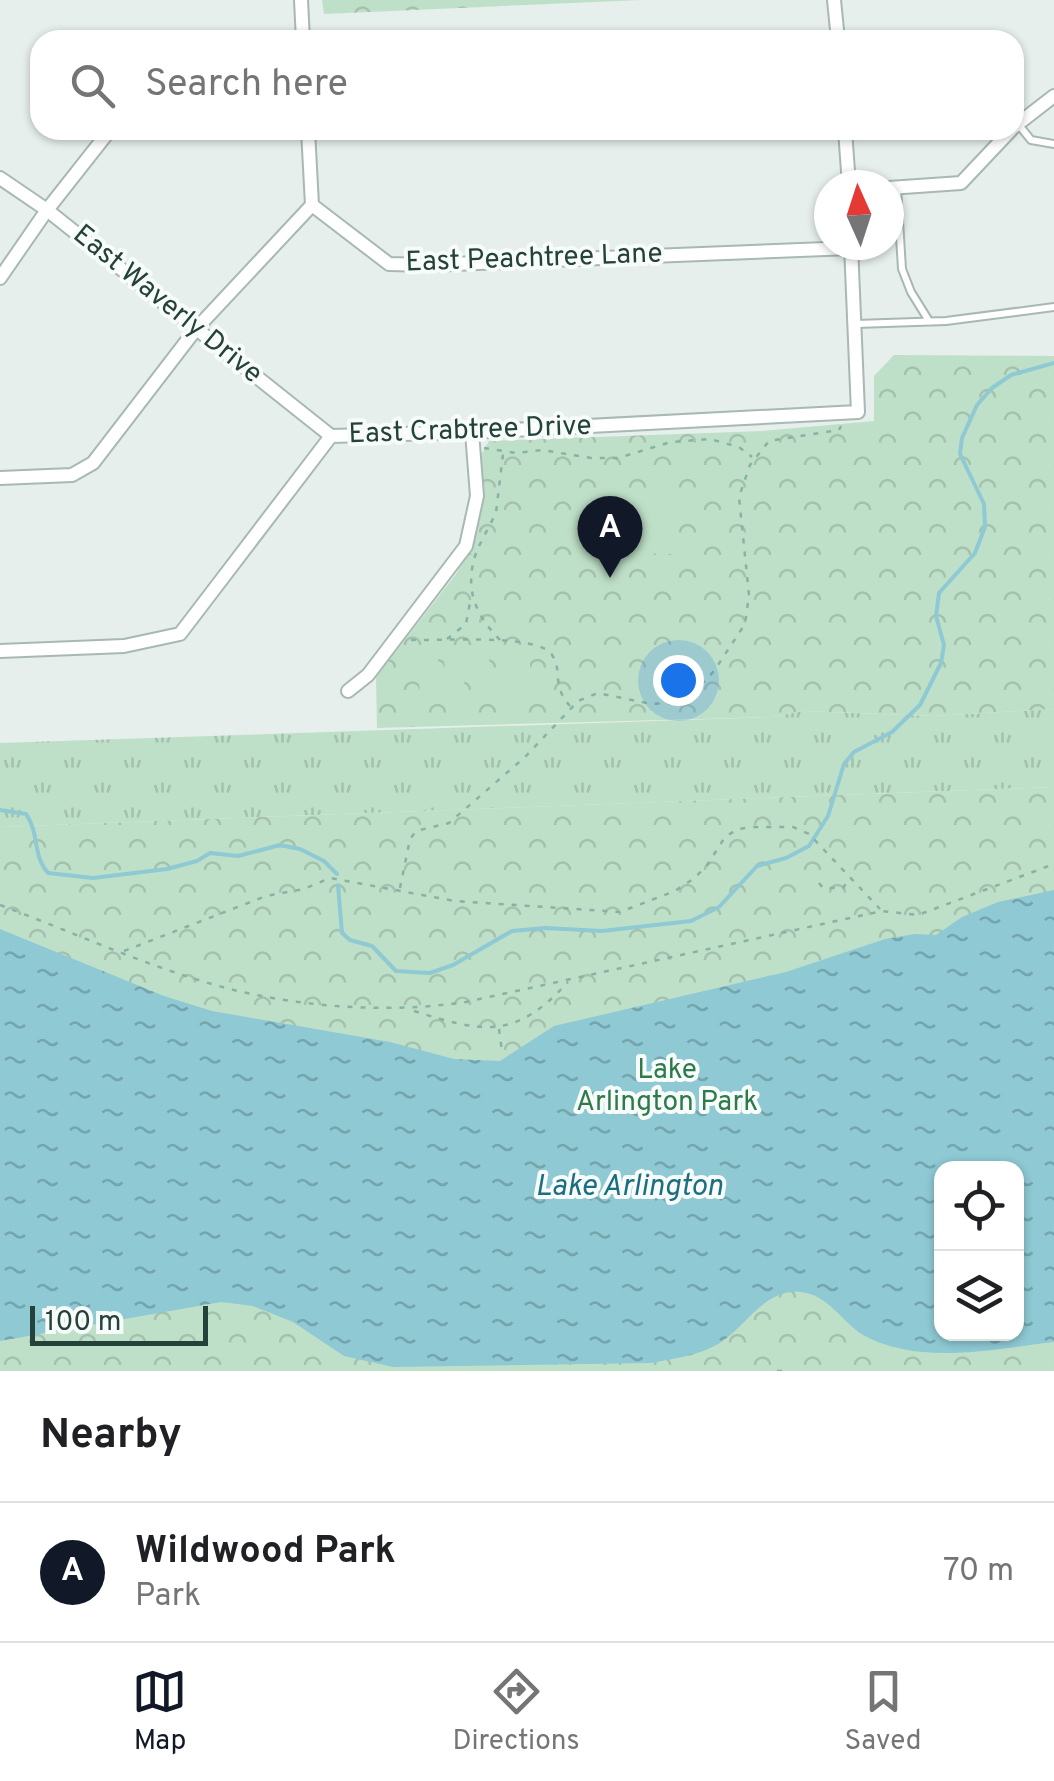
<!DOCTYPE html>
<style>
:root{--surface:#fff;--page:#f2f2f2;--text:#202124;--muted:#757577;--line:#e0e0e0;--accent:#111827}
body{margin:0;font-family:Overpass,sans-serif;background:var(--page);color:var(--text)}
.controls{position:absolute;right:30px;bottom:30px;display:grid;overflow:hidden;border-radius:20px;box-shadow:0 2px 8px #0004}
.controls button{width:90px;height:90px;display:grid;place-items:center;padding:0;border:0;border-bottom:2px solid var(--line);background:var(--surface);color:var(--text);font:50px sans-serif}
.compass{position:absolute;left:814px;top:170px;width:90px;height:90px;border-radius:50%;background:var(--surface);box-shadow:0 2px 8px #0004;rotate:357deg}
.scale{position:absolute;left:30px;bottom:25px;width:178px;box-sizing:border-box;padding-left:10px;border:5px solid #24423a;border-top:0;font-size:28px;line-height:35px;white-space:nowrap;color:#24423a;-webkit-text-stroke:8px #f7fbf9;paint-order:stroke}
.you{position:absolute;left:678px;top:680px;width:35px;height:35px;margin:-25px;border:8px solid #fff;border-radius:50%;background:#1a73e8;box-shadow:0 0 0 15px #1a73e833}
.badge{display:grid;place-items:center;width:65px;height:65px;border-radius:50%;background:var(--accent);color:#fff;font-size:32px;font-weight:700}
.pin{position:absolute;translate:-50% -82px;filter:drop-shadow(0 2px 5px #0008)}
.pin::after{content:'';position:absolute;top:52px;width:35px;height:30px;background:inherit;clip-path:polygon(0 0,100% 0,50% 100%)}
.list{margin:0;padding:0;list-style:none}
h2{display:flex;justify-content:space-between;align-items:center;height:130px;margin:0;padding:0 40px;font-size:42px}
h2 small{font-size:32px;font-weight:400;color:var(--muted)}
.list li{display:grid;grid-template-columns:65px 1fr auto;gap:30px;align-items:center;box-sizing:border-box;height:140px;padding:0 40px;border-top:2px solid var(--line)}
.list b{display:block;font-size:38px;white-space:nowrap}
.list p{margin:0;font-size:32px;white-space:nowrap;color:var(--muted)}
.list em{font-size:32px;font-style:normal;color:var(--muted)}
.icon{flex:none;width:55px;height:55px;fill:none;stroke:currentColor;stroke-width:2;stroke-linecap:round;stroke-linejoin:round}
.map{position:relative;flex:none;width:1054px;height:1371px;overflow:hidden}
.search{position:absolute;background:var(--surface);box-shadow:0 2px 8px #0004;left:30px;right:30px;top:30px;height:110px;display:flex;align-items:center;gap:25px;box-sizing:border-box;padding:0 35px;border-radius:30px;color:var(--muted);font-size:38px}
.sheet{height:270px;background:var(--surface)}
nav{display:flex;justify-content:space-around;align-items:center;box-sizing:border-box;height:140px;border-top:2px solid var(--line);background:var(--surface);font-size:28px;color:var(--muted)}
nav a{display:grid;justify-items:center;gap:5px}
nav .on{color:var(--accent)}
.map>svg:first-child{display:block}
</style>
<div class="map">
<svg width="1054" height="1371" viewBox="0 0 1054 1371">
<defs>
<pattern id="grass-tufts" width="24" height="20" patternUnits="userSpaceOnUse" patternTransform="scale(2.5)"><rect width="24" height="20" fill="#bfe0c8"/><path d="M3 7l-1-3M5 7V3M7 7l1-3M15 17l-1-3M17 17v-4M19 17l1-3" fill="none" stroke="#a4c1ad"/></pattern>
<pattern id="forest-crowns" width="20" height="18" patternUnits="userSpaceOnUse" patternTransform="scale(2.5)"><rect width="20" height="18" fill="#bfe0c8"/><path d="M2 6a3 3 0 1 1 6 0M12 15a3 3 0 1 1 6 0" fill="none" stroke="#a4c1ad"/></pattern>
<pattern id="water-ripples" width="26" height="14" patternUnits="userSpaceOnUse" patternTransform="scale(2.5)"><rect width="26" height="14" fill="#8ec9d4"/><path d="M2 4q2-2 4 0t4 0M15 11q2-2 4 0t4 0" fill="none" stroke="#74a5ad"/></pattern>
</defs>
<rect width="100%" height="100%" fill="#e6efeb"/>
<polygon fill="url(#grass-tufts)" points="1054,709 1054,787 0,827 0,743 772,717 803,711 933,716"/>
<g fill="url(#forest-crowns)" fill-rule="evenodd">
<polygon points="322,0 641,0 324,14"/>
<polygon points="894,355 1054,356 1054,709 933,716 803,711 772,717 377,728 376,677 456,574 471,548 483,504 481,455 489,441 762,431 874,421 874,376"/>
<path d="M1054,787V1371H0V827ZM942,1168H1016V1334H942Z"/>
</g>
<g fill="#bfe0c8">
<polygon points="596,493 677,495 675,554 595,552"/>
<polygon points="529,649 532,700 504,701 502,650"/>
<polygon points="489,655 491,697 471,698 470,656"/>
<polygon points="463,656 465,698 446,699 444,657"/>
<polygon points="438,657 440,699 420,700 418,658"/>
</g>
<path fill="url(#water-ripples)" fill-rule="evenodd" d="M1054,890V1342C993,1349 920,1366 863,1335C842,1322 828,1294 800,1292C766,1289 748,1323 724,1340C704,1355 676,1358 651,1363L393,1367L344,1356L293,1322L253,1306L221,1302L0,1341V929L164,996L212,1011L390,1042L454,1059L500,1061L554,1026L786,972L885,939L915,934L936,935L962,917L998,902ZM942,1168H1016V1334H942Z"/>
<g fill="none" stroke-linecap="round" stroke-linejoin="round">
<g stroke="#8ec9d4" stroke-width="4">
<path d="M0,810L26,814C40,834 32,855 48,873L93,878L167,869L197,861L210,853L238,856L280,845L300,849L324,861L337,874"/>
<polyline points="338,885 342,933 350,940 372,946 396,971 430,973 453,965 512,931 545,928 602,931 691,921 719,907 757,866 786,858 809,846 828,816 844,764 854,752 892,732 920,705 941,663 944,645 936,616 939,593 975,553 985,527 984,504 960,454 962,438 977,405 992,388 1011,375 1054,363"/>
</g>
<g stroke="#a8b8b2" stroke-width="10">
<g id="lane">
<polyline points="1018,124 1031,140 1054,144"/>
<polyline points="897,188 902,269 911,292 929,321"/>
<polyline points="856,324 946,321 1054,307"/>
</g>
</g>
<g stroke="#a8b8b2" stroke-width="16">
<g id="street">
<polyline points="301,0 303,40"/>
<polyline points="834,0 838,40"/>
<polyline points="1014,127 1054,96"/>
<polyline points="308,130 312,205"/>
<polyline points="845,130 849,185"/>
<polyline points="0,178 47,210 331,436"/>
<polyline points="889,188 961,183 1011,130"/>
<polyline points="0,278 47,210 110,130"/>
<polyline points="0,478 72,475 93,463 196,329 312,205 389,264 428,265 851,248"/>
<polyline points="0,651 124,646 180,634 331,436 472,432 858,412 851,245"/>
<polyline points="348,691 368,675 466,546 477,496 472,432"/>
</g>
</g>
<g stroke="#86b3a5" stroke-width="2.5" stroke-dasharray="5 8" stroke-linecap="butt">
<polyline points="484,448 516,453 542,450 591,458 618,458 671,442 710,439 739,447 752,457"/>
<polyline points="479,546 496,513 503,454"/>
<path d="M476,553C464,589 475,614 500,640"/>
<polyline points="447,639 466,624 471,597"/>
<path d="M411,640C437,641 539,633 552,655C563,671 551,685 570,706"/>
<polyline points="819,883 823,888 843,888 850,878"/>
<polyline points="400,888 410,839 416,831 449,823 525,757 578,701 598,693 651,704 670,703 698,688 714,671 745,624 749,595 739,497 750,465 769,441 839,430 841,426"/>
<path d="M0,905C78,934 156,971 238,991C312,1008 391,1013 466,1002L882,911L918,915L1054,864"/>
<polyline points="124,951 266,896 304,889 330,878 455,901 620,912 675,891 693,879 706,867 725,837 738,829 752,827 793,827 809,834 880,909"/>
<path d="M414,1011C484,1033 515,1040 568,982"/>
<polyline points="499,1029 502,1052"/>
<polyline points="777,1371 782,1371"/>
</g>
<use href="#lane" stroke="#fff" stroke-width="6"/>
<use href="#street" stroke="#fff" stroke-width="12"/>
</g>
<g text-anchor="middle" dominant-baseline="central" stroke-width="8" stroke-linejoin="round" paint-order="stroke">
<g font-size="28" fill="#24423a" stroke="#f7fbf9">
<text transform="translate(534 259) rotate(-2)">East Peachtree Lane</text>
<text transform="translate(167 305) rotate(39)">East Waverly Drive</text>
<text transform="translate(470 431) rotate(-2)">East Crabtree Drive</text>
</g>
<g font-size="28" fill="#2d7a4b" stroke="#f7fbf9">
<text x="667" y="1071">Lake<tspan x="667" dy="32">Arlington Park</tspan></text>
</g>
<g font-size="30" font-style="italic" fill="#1c6f80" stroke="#f7fbf9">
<text x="629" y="1187">Lake Arlington</text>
</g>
</g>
</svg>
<div class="controls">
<button><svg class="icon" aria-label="locate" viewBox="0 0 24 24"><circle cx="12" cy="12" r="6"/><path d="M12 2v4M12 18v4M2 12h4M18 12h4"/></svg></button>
<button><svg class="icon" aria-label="layers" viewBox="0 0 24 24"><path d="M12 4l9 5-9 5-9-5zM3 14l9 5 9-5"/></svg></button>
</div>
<svg class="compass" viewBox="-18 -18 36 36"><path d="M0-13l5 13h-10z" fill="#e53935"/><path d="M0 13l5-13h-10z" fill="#757577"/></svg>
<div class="scale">100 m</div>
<div class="you"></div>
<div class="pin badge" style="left:610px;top:578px">A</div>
<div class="search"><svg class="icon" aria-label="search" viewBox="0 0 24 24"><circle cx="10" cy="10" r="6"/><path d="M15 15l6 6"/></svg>Search here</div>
</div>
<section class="sheet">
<h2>Nearby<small></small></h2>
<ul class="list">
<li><span class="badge">A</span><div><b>Wildwood Park</b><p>Park</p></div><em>70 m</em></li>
</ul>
</section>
<nav>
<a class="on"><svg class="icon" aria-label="map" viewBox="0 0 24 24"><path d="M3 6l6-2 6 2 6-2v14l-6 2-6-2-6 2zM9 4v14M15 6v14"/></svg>Map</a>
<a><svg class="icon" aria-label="directions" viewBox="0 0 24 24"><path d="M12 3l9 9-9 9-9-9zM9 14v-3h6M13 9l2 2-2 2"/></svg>Directions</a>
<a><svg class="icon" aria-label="saved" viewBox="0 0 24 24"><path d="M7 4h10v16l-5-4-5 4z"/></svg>Saved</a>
</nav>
